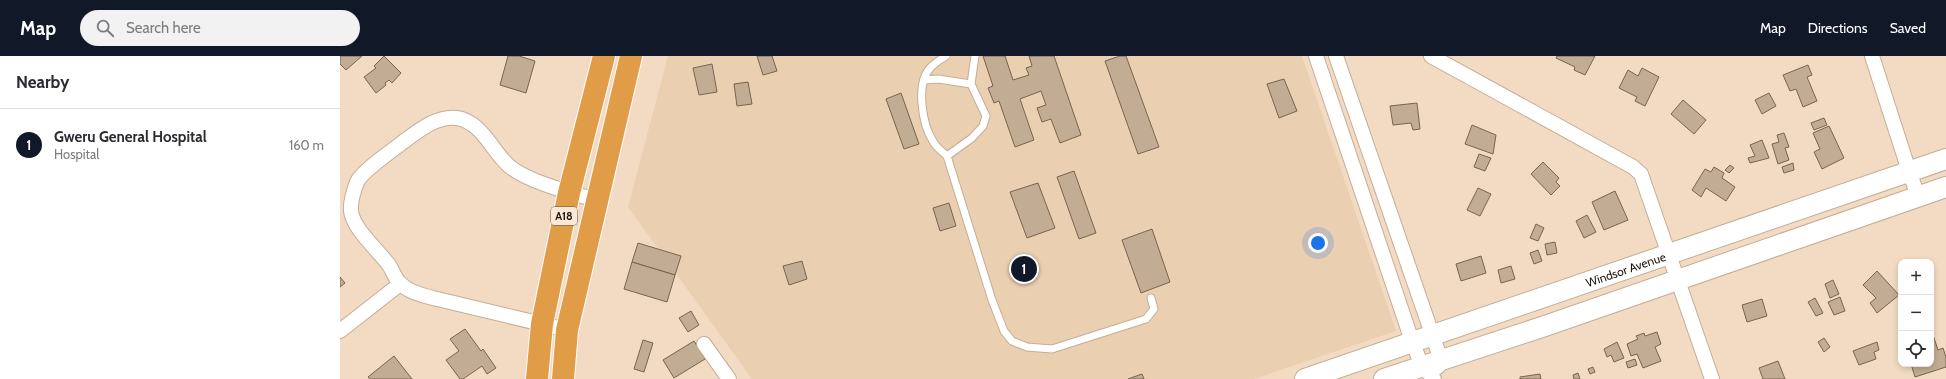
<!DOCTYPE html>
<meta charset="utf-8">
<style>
:root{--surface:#fff;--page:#f2f2f3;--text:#2b2b33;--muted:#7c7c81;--line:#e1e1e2;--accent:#111827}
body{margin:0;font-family:Cabin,sans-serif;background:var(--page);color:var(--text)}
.controls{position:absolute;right:12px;bottom:12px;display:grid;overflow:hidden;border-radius:8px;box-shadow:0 2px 6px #0003}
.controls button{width:36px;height:36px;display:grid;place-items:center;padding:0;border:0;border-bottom:1px solid var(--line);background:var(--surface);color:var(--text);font:20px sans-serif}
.you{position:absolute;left:978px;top:187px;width:14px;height:14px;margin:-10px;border:3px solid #fff;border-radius:50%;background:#1a73e8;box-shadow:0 0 0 6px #1a73e833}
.badge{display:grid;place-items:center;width:26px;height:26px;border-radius:50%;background:var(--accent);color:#fff;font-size:13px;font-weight:700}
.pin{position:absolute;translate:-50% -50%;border:2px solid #fff;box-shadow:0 1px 4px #0006}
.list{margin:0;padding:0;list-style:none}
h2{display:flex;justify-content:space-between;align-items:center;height:52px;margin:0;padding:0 16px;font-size:17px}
h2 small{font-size:13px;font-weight:400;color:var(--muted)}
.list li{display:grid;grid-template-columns:26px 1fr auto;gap:12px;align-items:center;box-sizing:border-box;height:72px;padding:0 16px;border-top:1px solid var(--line)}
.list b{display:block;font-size:15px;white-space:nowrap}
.list p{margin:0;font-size:13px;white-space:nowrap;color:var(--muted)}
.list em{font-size:13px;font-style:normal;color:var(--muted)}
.icon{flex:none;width:22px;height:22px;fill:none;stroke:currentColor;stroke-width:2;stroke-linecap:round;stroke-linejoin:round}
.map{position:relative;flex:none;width:1606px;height:323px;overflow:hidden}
header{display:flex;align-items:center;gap:24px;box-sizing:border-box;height:56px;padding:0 20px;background:var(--accent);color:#fff}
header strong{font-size:19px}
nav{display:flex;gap:22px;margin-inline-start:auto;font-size:14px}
.search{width:280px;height:36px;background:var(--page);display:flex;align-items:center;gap:10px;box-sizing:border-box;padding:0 14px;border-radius:22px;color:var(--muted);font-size:15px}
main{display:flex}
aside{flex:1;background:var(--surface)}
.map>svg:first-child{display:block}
</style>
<header>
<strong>Map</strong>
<div class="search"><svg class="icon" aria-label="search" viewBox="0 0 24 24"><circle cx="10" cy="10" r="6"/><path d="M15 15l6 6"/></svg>Search here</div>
<nav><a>Map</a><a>Directions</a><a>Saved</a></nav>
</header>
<main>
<aside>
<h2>Nearby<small></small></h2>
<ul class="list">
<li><span class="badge">1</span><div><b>Gweru General Hospital</b><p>Hospital</p></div><em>160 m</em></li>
</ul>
</aside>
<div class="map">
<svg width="1606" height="323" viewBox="0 0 1606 323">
<rect width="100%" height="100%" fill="#f2dbc2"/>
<polygon fill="#ebcfb1" points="328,0 962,0 1056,275 914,323 412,323 288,151"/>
<g fill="#c2ac94" stroke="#78644f">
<polygon points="0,0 22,0 6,14 0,8"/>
<polygon points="44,0 61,17 52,27 49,24 45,27 46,29 36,37 24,21 36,12 34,10"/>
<polygon points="168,0 179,0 195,5 186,37 160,29"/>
<polygon points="417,0 432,0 437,15 423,19"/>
<polygon points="643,0 665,0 673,24 689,19 686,12 692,10 689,0 714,0 741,79 720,87 711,63 702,66 697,52 706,49 701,35 680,43 694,84 675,91 659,45 654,47 648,32 653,30"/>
<polygon points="780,0 786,0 819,91 798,98 765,5"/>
<polygon points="1217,0 1255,0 1245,19 1234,14 1235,11 1216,2"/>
<polygon points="372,8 377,36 359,39 353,12"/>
<polygon points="1468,9 1472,19 1467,21 1477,45 1463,51 1456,33 1450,35 1443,19"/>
<polygon points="1302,12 1319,21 1305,50 1295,45 1297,41 1279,32 1288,14 1298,20"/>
<polygon points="944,23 957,55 939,62 927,28"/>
<polygon points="408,26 412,48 397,50 394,28"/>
<polygon points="561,37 579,88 564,93 546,43"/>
<polygon points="1429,37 1436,50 1422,58 1415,44"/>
<polygon points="1343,44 1366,64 1354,78 1331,58"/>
<polygon points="1077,47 1080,73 1073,74 1071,67 1053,69 1050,50"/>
<polygon points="1484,62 1487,69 1474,74 1471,67"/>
<polygon points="1132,69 1156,79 1153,98 1125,88"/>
<polygon points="1489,70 1504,102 1482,113 1474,96 1480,93 1473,77"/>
<polygon points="1444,77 1449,91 1445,92 1449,104 1438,108 1432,88 1439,86 1437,79"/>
<polygon points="1422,84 1429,102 1410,107 1408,102 1415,100 1410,89"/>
<polygon points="1139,98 1151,102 1145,115 1134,111"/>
<polygon points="1203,106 1219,122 1216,126 1220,130 1211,139 1191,118"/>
<polygon points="1453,107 1454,114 1444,117 1442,111"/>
<polygon points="1390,109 1394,112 1389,117 1385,114"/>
<polygon points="1374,111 1384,117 1382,122 1395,131 1386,145 1366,132 1361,141 1352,134 1365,113 1371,116"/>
<polygon points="734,115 756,177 739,183 717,121"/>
<polygon points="698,127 715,172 687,182 670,136"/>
<polygon points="1138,132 1151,138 1140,160 1127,154"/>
<polygon points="1275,135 1288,164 1264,174 1252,146"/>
<polygon points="609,147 616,170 600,175 593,152"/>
<polygon points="1247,159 1256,176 1244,182 1236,165"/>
<polygon points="1196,168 1204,172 1198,185 1190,182"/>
<polygon points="812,173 830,226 801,237 782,184"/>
<polygon points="1215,186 1217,197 1207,199 1205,188"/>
<polygon points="298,187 341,200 335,219 292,206"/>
<polygon points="1198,194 1202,205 1194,208 1190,197"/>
<polygon points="1141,200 1146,217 1121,225 1116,208"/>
<polygon points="462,205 467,223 449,229 443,210"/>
<polygon points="292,206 335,219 327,246 284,233"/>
<polygon points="1171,210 1175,223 1161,227 1158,214"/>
<polygon points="1537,215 1559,239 1537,257 1530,247 1536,242 1523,229"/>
<polygon points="0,221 5,227 0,231"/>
<polygon points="1493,224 1499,238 1490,242 1485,228"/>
<polygon points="1500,241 1505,255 1494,259 1488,246"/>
<polygon points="1475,242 1483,257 1476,260 1468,246"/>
<polygon points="1422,243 1427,260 1407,266 1402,249"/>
<polygon points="351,255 359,269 348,276 339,262"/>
<polygon points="125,273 141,295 143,293 156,312 147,318 142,310 123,323 120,323 106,304 119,295 110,283"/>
<polygon points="1317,276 1321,288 1315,291 1321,305 1303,312 1297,298 1291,300 1287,288 1298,283 1296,280 1304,277 1305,280"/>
<polygon points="1591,279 1593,279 1598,294 1603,292 1606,301 1606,311 1575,321 1571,308 1591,308"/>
<polygon points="1484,282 1490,291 1484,296 1478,286"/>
<polygon points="303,284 313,287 304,316 294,313"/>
<polygon points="354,285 365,303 334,322 323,304"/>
<polygon points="1277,286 1284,302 1274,306 1271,299 1267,301 1264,293"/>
<polygon points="1537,286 1539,294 1534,296 1536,303 1519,309 1513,295"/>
<polygon points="54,300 72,323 30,323 28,321"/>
<polygon points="1295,303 1297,309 1288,312 1286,306"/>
<polygon points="1438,305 1445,323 1423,323 1419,312"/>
<polygon points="1253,311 1255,316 1250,318 1248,313"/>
<polygon points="1238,317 1240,323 1234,323 1233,319"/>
<polygon points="802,318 804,323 788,323"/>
<polygon points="1200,318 1201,323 1180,323 1180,321"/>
</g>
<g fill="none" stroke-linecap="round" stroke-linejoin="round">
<g stroke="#c4ae96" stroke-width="9">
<g id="lane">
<path d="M606,0C601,3 595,7 591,11C575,27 582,69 594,87C597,92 603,96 607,100L652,244L664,275L672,285L687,291L712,293L806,263L814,253L811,242"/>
<polyline points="584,24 598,23 631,28"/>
<polyline points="607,100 632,82 643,70 646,60 631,28 635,0"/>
</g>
</g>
<g stroke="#c4ae96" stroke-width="16">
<g id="street">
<polyline points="976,0 1072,285 1082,310 1094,323"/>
<polyline points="996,0 1101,304 1098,311"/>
<polyline points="1091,0 1293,111 1301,118 1372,323"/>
<polyline points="1532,0 1569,115 1578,140"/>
<path d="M227,274L93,242C82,239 68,236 60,227C55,223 53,215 49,209C38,194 13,173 11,155C10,146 14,134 17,126C22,115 53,94 63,86C78,75 97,59 117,62C142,66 152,95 169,110C188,126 232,137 256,144"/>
<polyline points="0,275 60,228"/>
<polyline points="364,288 389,323"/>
</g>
</g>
<g stroke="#c4ae96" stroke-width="22">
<g id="secondary">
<path id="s1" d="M965,323L1606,103"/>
<polyline points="1044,323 1205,270 1606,131"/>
</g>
</g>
<g stroke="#fff" stroke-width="24">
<g id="highway">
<polyline points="197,323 202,268 229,137 264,0"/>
<polyline points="223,323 227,274 291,0"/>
</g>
</g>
<use href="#lane" stroke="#fff" stroke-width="7"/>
<use href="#street" stroke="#fff" stroke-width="14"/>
<use href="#secondary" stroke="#fff" stroke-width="20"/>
<use href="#highway" stroke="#e19c47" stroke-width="22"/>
</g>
<g text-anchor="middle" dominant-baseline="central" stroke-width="4" stroke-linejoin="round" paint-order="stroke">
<rect fill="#fbe9d5" stroke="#605549" stroke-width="1" x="211" y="151" width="26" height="18" rx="3"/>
<g font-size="11" font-weight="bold" fill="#1e160d">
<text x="224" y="160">A18</text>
</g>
<g font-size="12" fill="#1e160d" stroke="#fbe9d5">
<text stroke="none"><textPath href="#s1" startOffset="339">Windsor Avenue</textPath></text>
</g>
</g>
</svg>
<div class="controls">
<button>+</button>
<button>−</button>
<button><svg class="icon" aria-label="locate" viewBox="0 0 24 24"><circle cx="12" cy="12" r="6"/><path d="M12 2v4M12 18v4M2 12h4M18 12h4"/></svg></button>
</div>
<div class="you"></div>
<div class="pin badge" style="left:684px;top:213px">1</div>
</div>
</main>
